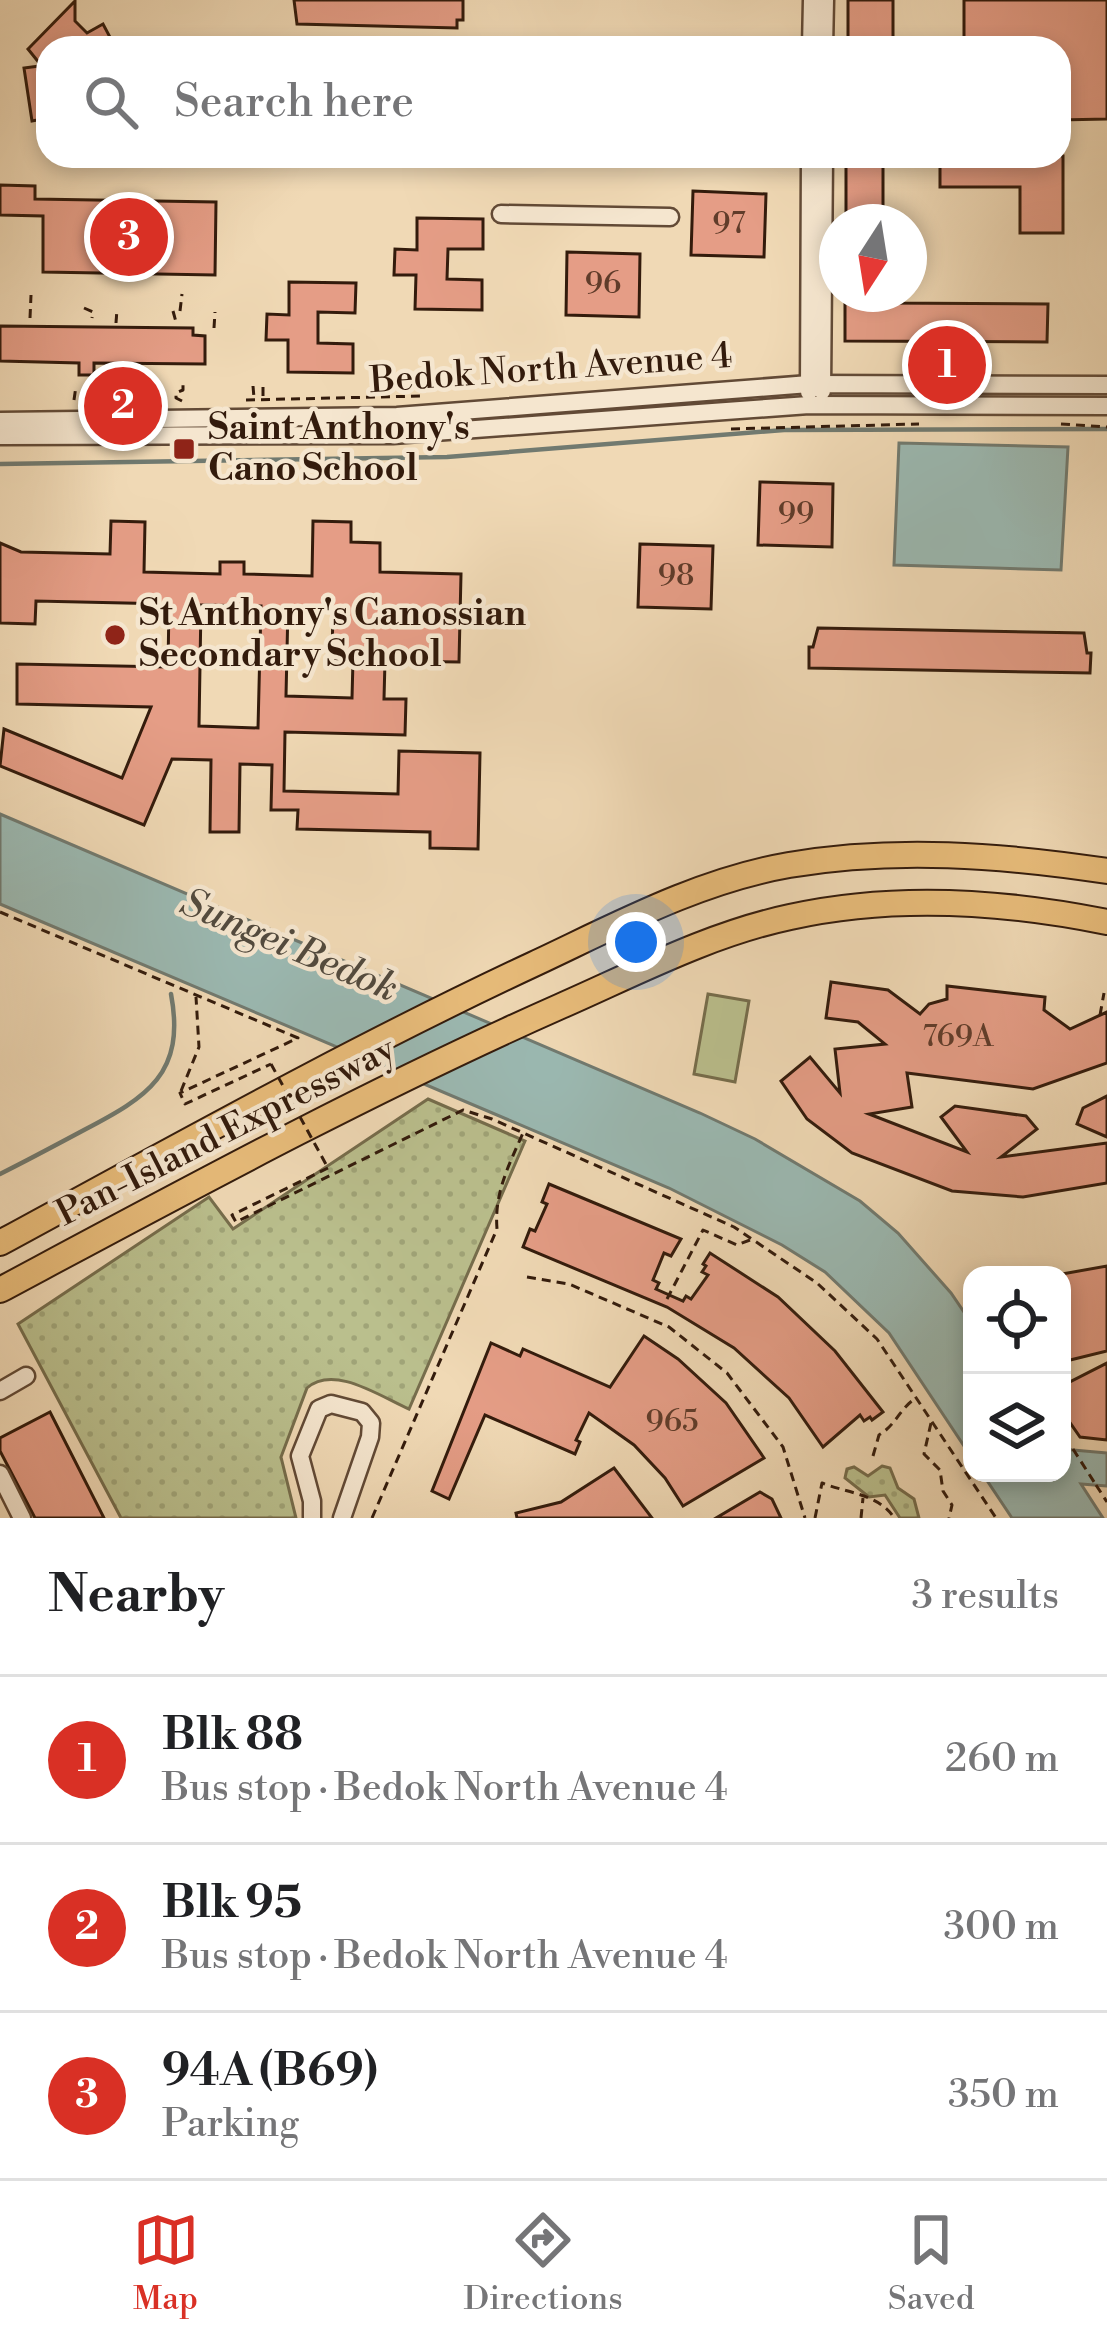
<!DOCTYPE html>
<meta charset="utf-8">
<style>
:root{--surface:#fff;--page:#f6f6f6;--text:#202124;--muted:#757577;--line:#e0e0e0;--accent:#d93025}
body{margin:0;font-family:"Libre Bodoni",serif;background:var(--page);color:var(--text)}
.controls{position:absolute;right:36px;bottom:36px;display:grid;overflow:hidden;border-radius:24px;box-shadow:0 6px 18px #0003}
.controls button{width:108px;height:108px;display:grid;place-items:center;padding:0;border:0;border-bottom:3px solid var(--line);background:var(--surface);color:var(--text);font:60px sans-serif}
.compass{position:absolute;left:819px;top:204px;width:108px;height:108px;border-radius:50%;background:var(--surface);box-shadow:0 6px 18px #0003;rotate:192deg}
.you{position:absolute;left:636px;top:942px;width:42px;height:42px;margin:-30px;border:9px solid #fff;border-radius:50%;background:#1a73e8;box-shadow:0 0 0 18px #1a73e833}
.badge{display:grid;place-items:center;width:78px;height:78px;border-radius:50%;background:var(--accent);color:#fff;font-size:39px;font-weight:700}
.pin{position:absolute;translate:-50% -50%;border:6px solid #fff;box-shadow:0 3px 12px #0006}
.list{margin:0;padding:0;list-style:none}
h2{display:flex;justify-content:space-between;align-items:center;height:156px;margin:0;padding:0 48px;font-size:51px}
h2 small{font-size:39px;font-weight:400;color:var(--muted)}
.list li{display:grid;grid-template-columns:78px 1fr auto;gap:36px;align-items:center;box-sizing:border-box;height:168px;padding:0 48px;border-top:3px solid var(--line)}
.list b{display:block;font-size:45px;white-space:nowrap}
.list p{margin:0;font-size:39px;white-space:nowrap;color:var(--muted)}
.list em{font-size:39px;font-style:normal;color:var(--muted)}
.icon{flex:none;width:66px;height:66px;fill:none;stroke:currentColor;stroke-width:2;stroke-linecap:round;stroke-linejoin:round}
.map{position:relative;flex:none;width:1107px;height:1518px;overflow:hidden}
.search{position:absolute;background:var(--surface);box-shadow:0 6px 18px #0003;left:36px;right:36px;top:36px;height:132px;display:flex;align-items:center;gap:30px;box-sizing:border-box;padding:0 42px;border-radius:36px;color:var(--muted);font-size:45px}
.sheet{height:660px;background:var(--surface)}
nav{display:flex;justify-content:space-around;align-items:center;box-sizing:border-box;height:168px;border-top:3px solid var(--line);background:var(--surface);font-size:33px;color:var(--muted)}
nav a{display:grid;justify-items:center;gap:6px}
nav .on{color:var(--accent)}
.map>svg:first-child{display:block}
</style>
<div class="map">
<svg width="1107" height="1518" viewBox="0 0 1107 1518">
<defs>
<pattern id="grass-dots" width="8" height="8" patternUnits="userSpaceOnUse" patternTransform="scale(3)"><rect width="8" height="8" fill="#babf8d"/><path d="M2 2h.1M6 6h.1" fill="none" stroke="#a0a478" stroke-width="1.8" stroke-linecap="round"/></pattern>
</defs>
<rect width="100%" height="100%" fill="#f0d9b5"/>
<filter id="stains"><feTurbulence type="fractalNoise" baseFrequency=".00167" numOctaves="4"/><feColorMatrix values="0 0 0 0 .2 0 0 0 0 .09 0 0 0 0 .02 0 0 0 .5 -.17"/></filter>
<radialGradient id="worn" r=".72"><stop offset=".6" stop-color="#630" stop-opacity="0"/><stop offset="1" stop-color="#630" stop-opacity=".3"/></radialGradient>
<g fill="url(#grass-dots)" stroke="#766d4c" stroke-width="3">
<path d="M428,1099L525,1141L409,1409C381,1397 334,1364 307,1388L281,1457L296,1518H121L18,1324L209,1197L233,1229Z"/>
<polygon points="882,1466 890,1468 898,1488 914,1499 919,1518 900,1518 885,1495 869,1497 845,1478 847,1469 854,1467 868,1476"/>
</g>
<polygon fill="#babf8d" stroke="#766d4c" stroke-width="3" points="708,994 749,1001 735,1082 694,1074"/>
<g fill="#9bb9b2" stroke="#717a70" stroke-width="3">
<polygon points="899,443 1068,447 1061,570 894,565"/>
<polygon points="0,814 700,1113 755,1139 860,1201 898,1233 951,1293 972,1324 972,1458 889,1333 825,1272 782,1245 669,1188 0,904"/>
<polygon points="1062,1449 1107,1453 1107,1486 1081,1484 1103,1518 1012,1518 982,1473 1062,1473"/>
</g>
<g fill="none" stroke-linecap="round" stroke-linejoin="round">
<g stroke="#717a70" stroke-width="4.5">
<polyline points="0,464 447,457 784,430 1107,429"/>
<path d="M0,1174C28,1160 56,1145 84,1130C147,1097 186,1074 171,994"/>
</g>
</g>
<g fill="#e59d86" stroke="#331b0c" stroke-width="3" fill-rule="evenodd">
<polygon points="294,0 463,0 463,20 457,20 457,28 297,24"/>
<rect x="848" y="0" width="45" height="48"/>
<polygon points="964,0 1107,0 1107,119 1059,120 1059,48 964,48"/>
<polygon points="75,1 75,21 87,33 103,24 111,39 99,48 48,48 48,56 40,64 28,49"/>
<polygon points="47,65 48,118 32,121 24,68"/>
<polygon points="940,156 1063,156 1063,233 1020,233 1020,187 940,187"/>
<rect x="846" y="158" width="37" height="64"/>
<polygon points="0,185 35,186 35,199 216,202 215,275 43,272 43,216 0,215"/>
<polygon points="693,191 766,194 764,257 691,255"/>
<polygon points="417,218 483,219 483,249 448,249 447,279 482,280 482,310 415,309 416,275 394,275 395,249 417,250"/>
<polygon points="567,252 640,254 639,317 566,315"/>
<polygon points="289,282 356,283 355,313 318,312 318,343 353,344 353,373 288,372 288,340 266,340 267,314 289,315"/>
<polygon points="845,294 883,294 883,303 1048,304 1047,342 845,341"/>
<polygon points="0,326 193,328 193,335 205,336 205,364 94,363 94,375 79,375 79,363 0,361"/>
<polygon points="760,482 833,484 832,547 758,545"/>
<path d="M111,521L145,522L144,572L220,574V562H244V574L312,576L313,521L351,522V542L380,543V572L461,574L459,662L385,661L384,699H406L405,735L285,732L284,791L398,794L399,751L480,753L478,849L430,848V832L297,829L298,810H271L272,765L240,764L239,832H210L211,760L172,759L144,825L0,766L4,729L122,778L151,707L17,704V664L168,667L169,604L36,601L35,624L0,623V543L21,552L110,554ZM201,605L261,606L258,728L199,726ZM288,607L333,608L332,659L353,660L352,698L286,696Z"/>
<polygon points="640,544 713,546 711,609 638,607"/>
<polygon points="818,628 1084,633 1087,653 1091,653 1090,673 809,668 809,647 813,647"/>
<polygon points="831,982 888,990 920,1014 929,1004 947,999 947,986 1045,997 1044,1010 1070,1029 1107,1012 1107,1063 1033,1089 907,1073 912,1107 869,1114 967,1152 941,1117 955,1106 1026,1116 1037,1129 1001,1157 1107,1143 1107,1183 1023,1197 952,1191 852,1153 807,1119 781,1081 810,1057 840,1093 835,1049 885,1044 858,1022 826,1018"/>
<polygon points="1107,1096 1107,1137 1077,1124 1083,1108"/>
<polygon points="549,1184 681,1239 671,1256 664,1253 653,1280 659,1283 656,1289 683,1301 686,1296 691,1299 708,1275 702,1272 706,1266 703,1264 710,1253 778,1297 835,1351 883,1412 872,1420 870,1417 864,1421 860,1415 823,1447 789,1398 734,1348 667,1307 523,1247 530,1229 535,1231 547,1204 542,1202"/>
<polygon points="1107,1266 1107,1351 1062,1362 1062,1274"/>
<polygon points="644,1336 678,1359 726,1403 764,1458 683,1506 665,1478 634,1445 589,1413 576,1440 580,1442 575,1454 485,1415 449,1499 432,1491 491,1343 520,1356 523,1349 610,1387"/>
<polygon points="1107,1363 1107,1440 1080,1437 1062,1411 1062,1386"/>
<polygon points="50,1412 104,1518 35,1518 0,1451 0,1438"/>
<polygon points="614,1468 652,1518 517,1518 516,1513 561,1502"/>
<polygon points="760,1492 772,1499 781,1518 716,1518"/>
</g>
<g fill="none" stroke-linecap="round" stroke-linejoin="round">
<g stroke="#624a36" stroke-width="21">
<g id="minor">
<polyline points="811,48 812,0"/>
<polyline points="824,48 825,0"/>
<polyline points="501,214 670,217"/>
<polyline points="822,391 824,156"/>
<polyline points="809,392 810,156"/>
<polyline points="0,421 397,416 809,384 1107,385"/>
<polyline points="0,436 393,435 809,405 1107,406"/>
<polyline points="0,1391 26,1376"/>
<polyline points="0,1474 22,1518"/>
<polyline points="312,1518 312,1501 300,1456 319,1409 331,1404 362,1412 371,1423 370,1437 342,1518"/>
</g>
</g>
<g stroke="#331b0c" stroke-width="28">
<g id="highway">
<path d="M0,1243C177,1147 352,1049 534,964C617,925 698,881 789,865C895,847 1001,855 1107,871"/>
<path d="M0,1290C185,1191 369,1091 561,1006C636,973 710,934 790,917C894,894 1003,901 1107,922"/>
</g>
</g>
<g stroke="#331b0c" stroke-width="3" stroke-dasharray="9 6" stroke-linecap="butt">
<polyline points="490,165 505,165"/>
<polyline points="84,308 93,312 92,318"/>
<polyline points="173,311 176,322"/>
<polyline points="180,311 182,294"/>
<polyline points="30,318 31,295"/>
<polyline points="116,323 117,309"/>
<polyline points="214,328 215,312"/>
<polyline points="253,386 254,398"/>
<polyline points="263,387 263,398"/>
<polyline points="74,400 76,386"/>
<polyline points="246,400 422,396"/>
<polyline points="182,401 176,398 176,393 183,390 183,381"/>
<polyline points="1061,424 1107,427"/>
<polyline points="731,429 919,424"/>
<polyline points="0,912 298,1038 180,1093 185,1104 271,1064"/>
<polyline points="1100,1015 1104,993"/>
<polyline points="181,1091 199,1047 196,997"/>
<polyline points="328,1168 232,1215 236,1222 463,1110 492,1119 734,1227 817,1283 877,1339 996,1518"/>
<polyline points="527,1277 569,1284 669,1327 727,1373 783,1447 805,1518"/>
<polyline points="667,1299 703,1230 737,1245 750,1240"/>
<polyline points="931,1423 924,1454 940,1470 943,1491 952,1505 949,1518"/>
<path d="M873,1456L879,1435C896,1425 900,1408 916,1398"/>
<polyline points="1096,1485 1107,1502"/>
<path d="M372,1518L497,1229C494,1193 509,1165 523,1133"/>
<path d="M815,1518L822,1483C843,1492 880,1494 894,1518"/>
<polyline points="861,1518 863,1498"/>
</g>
<use href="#minor" stroke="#f5e6cf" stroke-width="16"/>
<use href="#highway" stroke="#e8bc7a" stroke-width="24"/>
<g stroke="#331b0c" stroke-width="3" stroke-dasharray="9 6" stroke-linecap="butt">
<polyline points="271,1064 328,1168"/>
<polyline points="1073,1449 1096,1485"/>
</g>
</g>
<g fill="#8f2418" stroke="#f5e6cf" stroke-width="4.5">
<rect x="172" y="437" width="24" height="24" rx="6"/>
<circle cx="115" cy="635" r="12"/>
</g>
<g text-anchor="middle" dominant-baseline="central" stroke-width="9" stroke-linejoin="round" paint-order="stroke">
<g font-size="30" fill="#603c2a">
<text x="729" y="224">97</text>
<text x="603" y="284">96</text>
<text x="796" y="514">99</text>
<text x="676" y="576">98</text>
<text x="958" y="1037">769A</text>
<text x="672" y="1422">965</text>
</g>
<g font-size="36" fill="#331b0c" stroke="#f5e6cf">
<text transform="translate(551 369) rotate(-4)">Bedok North Avenue 4</text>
<text transform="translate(226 1132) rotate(-27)">Pan-Island Expressway</text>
</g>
<g font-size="36" font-weight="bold" fill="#331b0c" stroke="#f5e6cf" text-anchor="start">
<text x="208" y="428">Saint Anthony's<tspan x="208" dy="41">Cano School</tspan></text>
<text x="139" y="614">St Anthony's Canossian<tspan x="139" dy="41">Secondary School</tspan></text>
</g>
<g font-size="39" font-style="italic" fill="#524a3e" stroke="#f5e6cf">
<text transform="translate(289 946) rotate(23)">Sungei Bedok</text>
</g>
</g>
<rect width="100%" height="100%" filter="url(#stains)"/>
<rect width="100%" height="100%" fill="url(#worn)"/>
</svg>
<div class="controls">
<button><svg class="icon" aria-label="locate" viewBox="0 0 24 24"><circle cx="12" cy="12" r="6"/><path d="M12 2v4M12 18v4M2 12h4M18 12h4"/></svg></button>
<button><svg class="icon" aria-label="layers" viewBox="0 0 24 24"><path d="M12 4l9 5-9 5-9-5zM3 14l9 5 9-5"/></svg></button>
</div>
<svg class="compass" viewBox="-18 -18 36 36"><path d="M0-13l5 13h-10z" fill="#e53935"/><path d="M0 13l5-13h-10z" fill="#757577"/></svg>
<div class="you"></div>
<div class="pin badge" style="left:947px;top:365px">1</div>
<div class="pin badge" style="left:123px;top:406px">2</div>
<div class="pin badge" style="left:129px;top:237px">3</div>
<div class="search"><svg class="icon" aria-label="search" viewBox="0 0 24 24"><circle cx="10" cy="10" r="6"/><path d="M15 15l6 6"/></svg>Search here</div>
</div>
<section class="sheet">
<h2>Nearby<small>3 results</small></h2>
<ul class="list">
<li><span class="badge">1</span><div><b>Blk 88</b><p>Bus stop · Bedok North Avenue 4</p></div><em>260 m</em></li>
<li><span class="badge">2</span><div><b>Blk 95</b><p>Bus stop · Bedok North Avenue 4</p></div><em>300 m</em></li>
<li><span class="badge">3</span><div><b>94A (B69)</b><p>Parking</p></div><em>350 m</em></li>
</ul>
</section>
<nav>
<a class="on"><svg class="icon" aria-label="map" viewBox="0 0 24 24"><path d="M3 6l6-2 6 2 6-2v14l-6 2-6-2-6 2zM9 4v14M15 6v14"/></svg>Map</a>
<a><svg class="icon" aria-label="directions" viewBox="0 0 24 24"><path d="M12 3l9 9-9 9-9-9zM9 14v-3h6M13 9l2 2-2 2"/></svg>Directions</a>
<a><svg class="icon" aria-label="saved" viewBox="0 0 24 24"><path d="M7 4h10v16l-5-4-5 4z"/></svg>Saved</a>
</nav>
